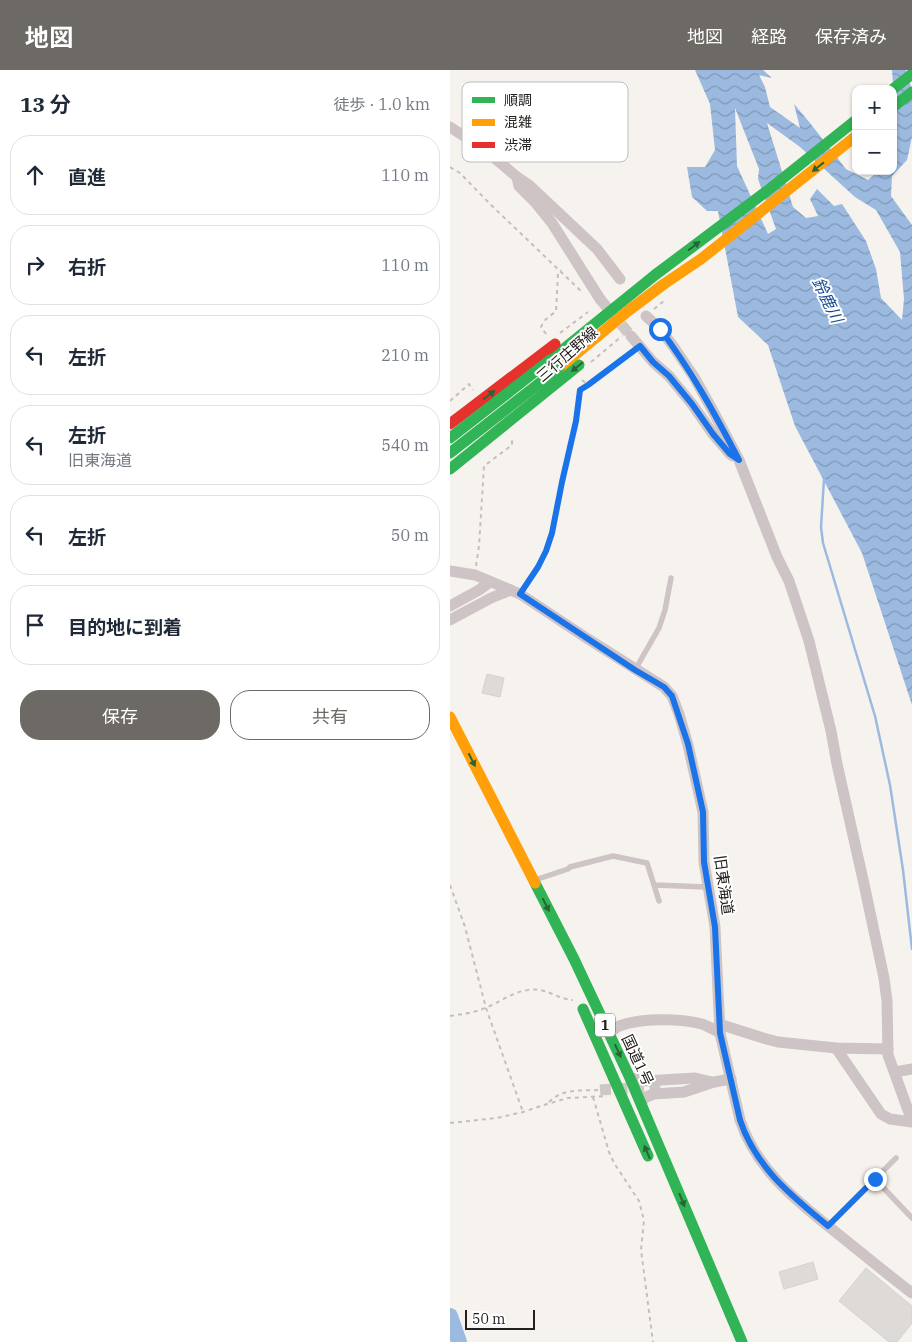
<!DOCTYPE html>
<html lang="ja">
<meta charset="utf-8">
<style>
:root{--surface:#fff;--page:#f6f6f7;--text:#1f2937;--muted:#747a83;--line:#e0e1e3;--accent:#6d6a66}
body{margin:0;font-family:"IBM Plex Serif","Noto Sans JP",serif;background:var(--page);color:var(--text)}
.controls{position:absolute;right:15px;top:15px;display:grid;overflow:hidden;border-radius:10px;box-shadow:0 1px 4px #0004}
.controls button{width:45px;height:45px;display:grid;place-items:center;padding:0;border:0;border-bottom:1px solid var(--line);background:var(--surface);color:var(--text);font:25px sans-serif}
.scale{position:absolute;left:15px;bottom:12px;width:70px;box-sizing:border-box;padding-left:5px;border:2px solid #23201d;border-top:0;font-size:14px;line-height:18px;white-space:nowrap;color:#23201d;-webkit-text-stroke:4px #fff;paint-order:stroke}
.stop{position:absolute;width:15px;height:15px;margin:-11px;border:4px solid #1a73e8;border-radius:50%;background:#fff}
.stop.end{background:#1a73e8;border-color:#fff;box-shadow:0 1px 5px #0008}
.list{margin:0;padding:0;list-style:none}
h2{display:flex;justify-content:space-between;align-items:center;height:65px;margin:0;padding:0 20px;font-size:21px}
h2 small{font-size:16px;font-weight:400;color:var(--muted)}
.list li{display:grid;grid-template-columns:32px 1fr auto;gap:15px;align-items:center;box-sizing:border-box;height:80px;margin:0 10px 10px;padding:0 10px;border:1px solid var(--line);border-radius:20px}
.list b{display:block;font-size:19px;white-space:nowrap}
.list p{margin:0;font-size:16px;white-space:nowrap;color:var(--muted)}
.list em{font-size:16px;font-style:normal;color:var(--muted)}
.actions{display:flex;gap:10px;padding:15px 20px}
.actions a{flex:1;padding:11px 0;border:1px solid var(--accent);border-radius:20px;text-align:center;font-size:18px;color:var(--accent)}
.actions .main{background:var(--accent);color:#fff}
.icon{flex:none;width:28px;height:28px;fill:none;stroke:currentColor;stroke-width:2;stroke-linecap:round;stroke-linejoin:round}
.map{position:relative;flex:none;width:462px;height:1272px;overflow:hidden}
header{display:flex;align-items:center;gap:30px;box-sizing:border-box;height:70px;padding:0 25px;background:var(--accent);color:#fff}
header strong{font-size:24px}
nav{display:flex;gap:28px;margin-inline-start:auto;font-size:18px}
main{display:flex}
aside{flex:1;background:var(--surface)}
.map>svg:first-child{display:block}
</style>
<header>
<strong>地図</strong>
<nav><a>地図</a><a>経路</a><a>保存済み</a></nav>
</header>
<main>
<aside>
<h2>13 分<small>徒歩 · 1.0 km</small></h2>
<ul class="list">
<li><svg class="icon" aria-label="ahead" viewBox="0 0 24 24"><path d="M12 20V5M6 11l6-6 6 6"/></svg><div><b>直進</b></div><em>110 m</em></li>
<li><svg class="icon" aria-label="right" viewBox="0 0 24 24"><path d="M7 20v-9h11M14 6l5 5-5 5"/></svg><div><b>右折</b></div><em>110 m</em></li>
<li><svg class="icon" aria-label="left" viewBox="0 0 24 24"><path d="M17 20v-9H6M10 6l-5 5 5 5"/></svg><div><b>左折</b></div><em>210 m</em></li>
<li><svg class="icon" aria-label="left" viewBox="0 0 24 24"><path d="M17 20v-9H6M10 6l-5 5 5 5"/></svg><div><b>左折</b><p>旧東海道</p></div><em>540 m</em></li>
<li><svg class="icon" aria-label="left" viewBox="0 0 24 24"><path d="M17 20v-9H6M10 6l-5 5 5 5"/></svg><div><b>左折</b></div><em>50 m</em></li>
<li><svg class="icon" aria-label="arrive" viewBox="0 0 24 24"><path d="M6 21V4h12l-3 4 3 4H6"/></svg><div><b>目的地に到着</b></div></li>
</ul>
<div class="actions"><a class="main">保存</a><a>共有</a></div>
</aside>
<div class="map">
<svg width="462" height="1272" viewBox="0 0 462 1272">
<defs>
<pattern id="water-waves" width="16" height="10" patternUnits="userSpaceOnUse" patternTransform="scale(1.25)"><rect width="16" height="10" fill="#9cbae0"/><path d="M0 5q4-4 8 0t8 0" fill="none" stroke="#7f97b5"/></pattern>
</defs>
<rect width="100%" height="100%" fill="#f6f3ee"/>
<path fill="url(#water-waves)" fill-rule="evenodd" d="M245,0H313L322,8L309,5L315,17L320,37L350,58L344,34L360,53L396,99L418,110L428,101H443V68L446,57L442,0H456L462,20V67L457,90L442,106L441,126L462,155V635L412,483L345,356L318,275L288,247L268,141H257L242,127L237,97H255L265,80L260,34ZM285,38L309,99L308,109L326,159L318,164L287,96ZM317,53L350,77L405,127L426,140L450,182L454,229L452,250L431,228L426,199L416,171L392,134L384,136L367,119L360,129L368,146L356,148L343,137Z"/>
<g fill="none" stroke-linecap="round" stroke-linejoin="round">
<polyline stroke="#9cbae0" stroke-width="2.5" points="374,409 371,457 373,473 425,646 440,715 453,800 462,879"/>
<polyline stroke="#9cbae0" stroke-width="16" points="0,1246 9,1272"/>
</g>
<g fill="#dddad7" stroke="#d4d2ce">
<polygon points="37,604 54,608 50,627 32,623"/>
<polygon points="363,1192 368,1209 334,1219 329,1202"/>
<polygon points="416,1198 462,1236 462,1253 447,1272 439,1272 389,1231"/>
</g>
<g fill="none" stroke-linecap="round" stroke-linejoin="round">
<g stroke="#ccc9c4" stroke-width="11" stroke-dasharray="11 5.5" stroke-linecap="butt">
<polyline points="150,229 181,266"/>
<polyline points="150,1020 215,1016"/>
</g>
<g stroke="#c6bebe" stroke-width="2" stroke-dasharray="4 4" stroke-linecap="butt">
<polyline points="0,97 10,103 40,134 133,223"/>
<polyline points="204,239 214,231"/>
<polyline points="110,263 138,242"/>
<polyline points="96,264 91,257 94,251 106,241 108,204 111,200"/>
<polyline points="141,292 172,266"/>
<polyline points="132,310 138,315 182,282"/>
<polyline points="0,331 19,314 23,320"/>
<polyline points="26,496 29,476 34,396 62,375 62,367"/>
<polyline points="75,516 88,497 96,481 102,463 112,412 126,351 130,320 138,315"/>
<polyline points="0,815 15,857 36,938 73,1042"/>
<path d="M0,946C12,944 24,943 35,938C49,933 62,922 78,920C97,917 106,929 123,930"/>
<polyline points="143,1027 159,1082 164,1093 189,1131 191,1139 194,1150 191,1180 203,1272"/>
<path d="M99,1032C113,1018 131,1021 150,1020"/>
<polyline points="0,1053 47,1048 73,1042 97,1034 118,1028 157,1026"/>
</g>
<g stroke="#cec3c5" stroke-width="5.5">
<polyline points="185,600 209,558 215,540 221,508"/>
<polyline points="88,809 118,799 120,797 163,786 197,793 204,815 257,817"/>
<polyline points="204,815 209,831"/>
<polyline points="425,1109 462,1148"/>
<polyline points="378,1156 446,1088"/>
</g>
<g stroke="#cec3c5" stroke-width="11">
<polyline points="0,57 34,79 67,107 79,115 147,179 170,209"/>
<polyline points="67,107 69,116 85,132 102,153 150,229"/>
<polyline points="196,246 210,259 223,276 244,307 263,341 289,390 327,487 339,511 359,571 381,661 387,694 414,814 434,908 437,931 438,985 462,1051"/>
<polyline points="181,266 203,292 219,306 242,334 263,364 280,384 283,386"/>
<path d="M0,501L25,505L70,524L135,567L214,617L222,626L229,644L238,675L253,742L254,792L265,857L270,963L290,1050C307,1101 348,1132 388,1164C413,1184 437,1204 462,1223"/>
<polyline points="0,536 29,520 40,512"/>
<polyline points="0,550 41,528 61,520"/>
<polyline points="269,954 313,968 328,972 386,978 438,979"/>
<path d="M159,963C162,961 166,958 169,956C190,948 230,948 252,954C258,956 264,960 270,963"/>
<polyline points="386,978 431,1044 440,1049 462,1052"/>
<polyline points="445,1002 462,999"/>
<polyline points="180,1008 195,1011 245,1008 262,1012"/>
<polyline points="191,1032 196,1027 204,1024 234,1022 264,1012 281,1009"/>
</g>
<g stroke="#30b455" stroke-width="11">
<polyline points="443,19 462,4"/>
<polyline points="443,37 462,22"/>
<polyline points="100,290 205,205 317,121 406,50"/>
<polyline points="0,399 129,295"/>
<polyline points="85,813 124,889 180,1008 292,1272"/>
<polyline points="133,939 198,1086"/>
</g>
<g stroke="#ff9f0a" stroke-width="11">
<polyline points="109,298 178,241 214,214 251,189 406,66"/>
<polyline points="0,647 85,813"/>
</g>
<polyline stroke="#e5322d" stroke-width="11" points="0,354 105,274"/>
<g stroke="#30b455" stroke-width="11">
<polyline points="0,368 100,290"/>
<polyline points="0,383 109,298"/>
</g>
</g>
<defs><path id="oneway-solid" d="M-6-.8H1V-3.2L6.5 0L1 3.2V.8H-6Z" transform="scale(1.25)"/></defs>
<g fill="#296336">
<use href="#oneway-solid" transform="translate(368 97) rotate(142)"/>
<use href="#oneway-solid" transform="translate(244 176) rotate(-37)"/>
<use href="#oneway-solid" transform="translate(127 297) rotate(141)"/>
<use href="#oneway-solid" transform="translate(39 325) rotate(-37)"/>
<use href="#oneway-solid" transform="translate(22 690) rotate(63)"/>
<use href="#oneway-solid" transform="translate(96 835) rotate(63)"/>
<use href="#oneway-solid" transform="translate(168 981) rotate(65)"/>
<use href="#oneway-solid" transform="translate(197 1082) rotate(-113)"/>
<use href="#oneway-solid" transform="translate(232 1130) rotate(68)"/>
</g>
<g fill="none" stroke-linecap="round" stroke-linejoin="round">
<path stroke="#1a73e8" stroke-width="6" d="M210,259C241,300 265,344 289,390L280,384L263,364L242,334L219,306L203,292L190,276L138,315L130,320L126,351L112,412L102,463L96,481L88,497L70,524L185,600L214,617L222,626L238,674L253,742L254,792L265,857L270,963L290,1050C306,1098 341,1125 378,1156L425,1109"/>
</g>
<g text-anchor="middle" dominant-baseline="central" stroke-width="4" stroke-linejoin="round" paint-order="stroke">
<rect fill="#fff" stroke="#656361" stroke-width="1" x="145" y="943.5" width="20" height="23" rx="4"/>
<g font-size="14" font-weight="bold" fill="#23201d">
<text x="155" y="955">1</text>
</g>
<g font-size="15" fill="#23201d" stroke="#fff">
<text transform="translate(117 284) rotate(-41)">三行庄野線</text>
<text transform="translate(274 815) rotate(82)">旧東海道</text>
<text transform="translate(188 990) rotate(65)">国道1号</text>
</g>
<g font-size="16" font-style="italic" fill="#134b90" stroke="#fff">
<text transform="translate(378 230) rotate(64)">鈴鹿川</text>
</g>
</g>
<rect x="12" y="12" width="166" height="80" rx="8" fill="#fff" stroke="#bdbcbb" stroke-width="1"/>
<rect x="22" y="27" width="23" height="6" fill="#30b455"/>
<rect x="22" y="49" width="23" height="7" fill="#ff9f0a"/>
<rect x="22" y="72" width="23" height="6" fill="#e5322d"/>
<g font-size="14" fill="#23201d">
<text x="54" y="35">順調</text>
<text x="54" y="57">混雑</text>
<text x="54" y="80">渋滞</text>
</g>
</svg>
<div class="controls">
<button>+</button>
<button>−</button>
</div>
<div class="scale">50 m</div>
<div class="stop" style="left:210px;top:259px"></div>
<div class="stop end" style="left:425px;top:1109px"></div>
</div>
</main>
